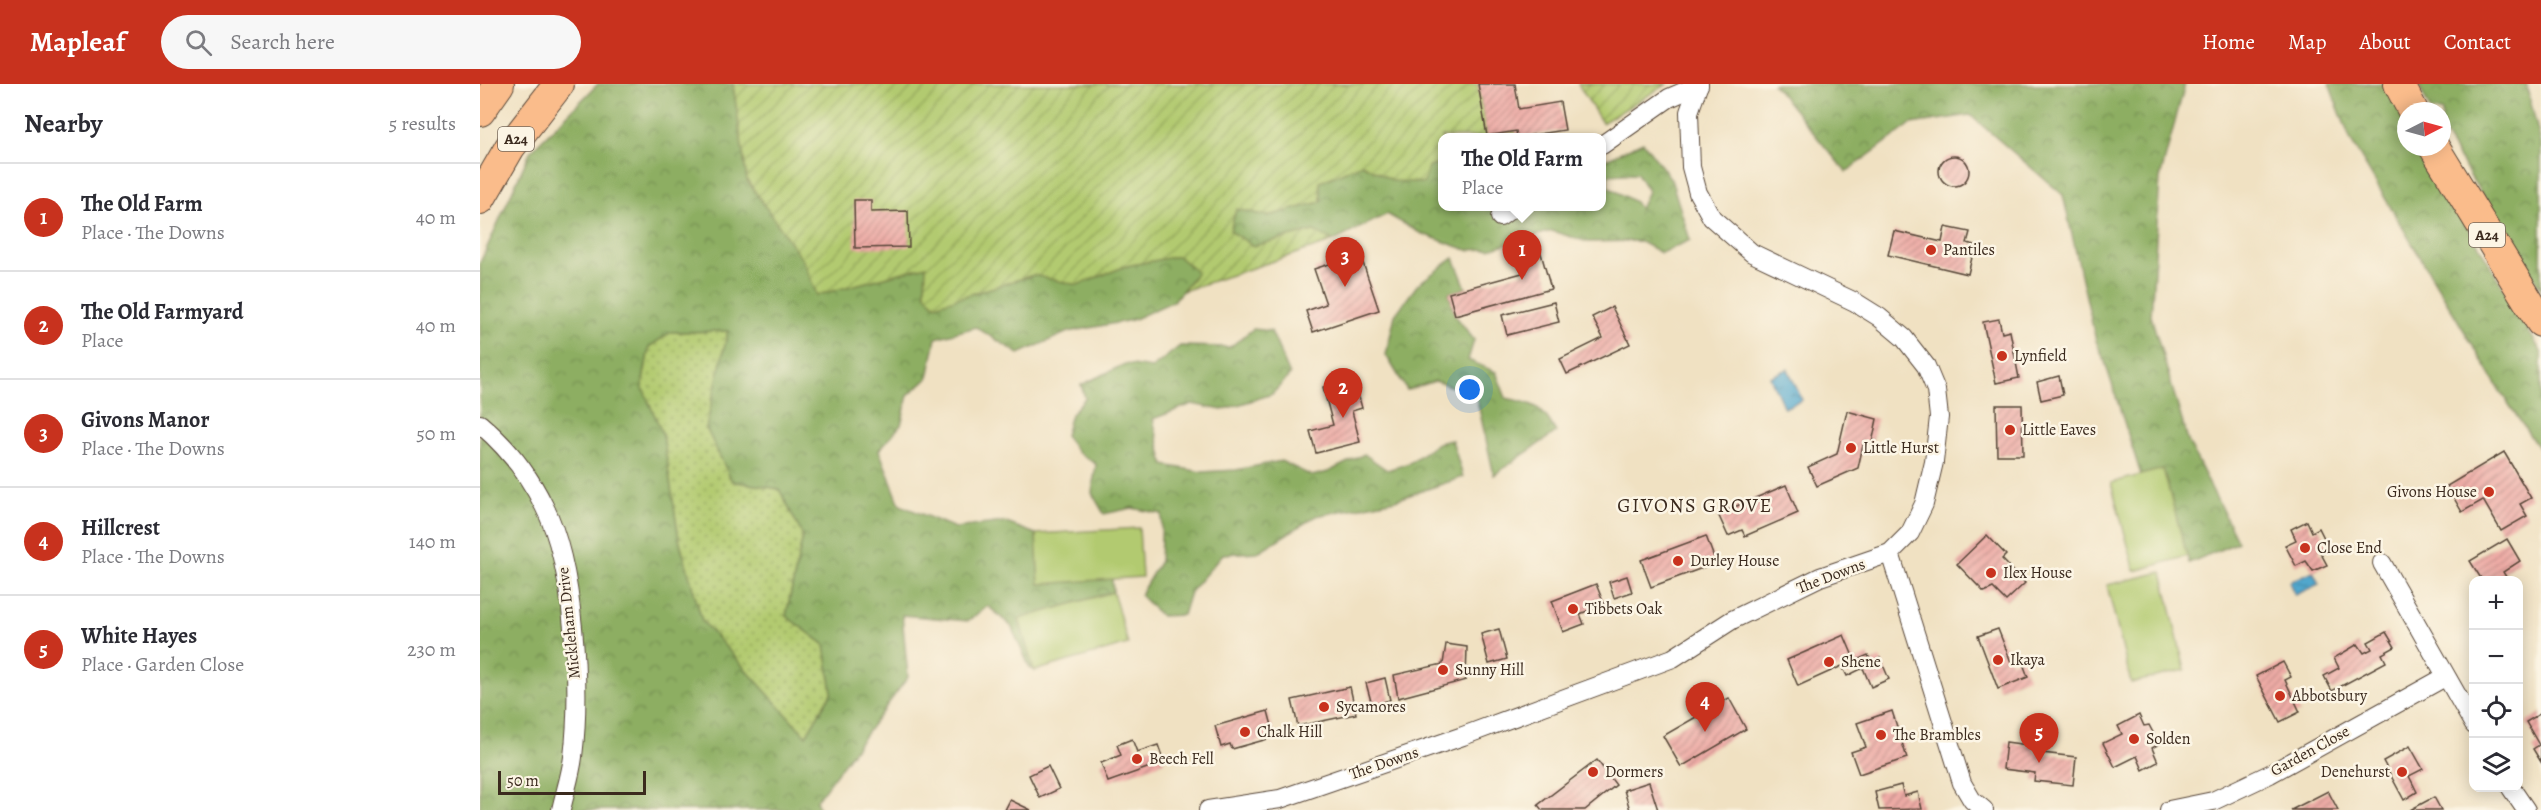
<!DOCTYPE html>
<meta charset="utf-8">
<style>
:root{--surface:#fff;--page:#f7f7f7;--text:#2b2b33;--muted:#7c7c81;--line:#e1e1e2;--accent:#c8321e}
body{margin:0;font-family:Alegreya,serif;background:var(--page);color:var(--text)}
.controls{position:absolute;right:18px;bottom:18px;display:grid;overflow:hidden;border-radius:12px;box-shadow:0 3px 15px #0003}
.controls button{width:54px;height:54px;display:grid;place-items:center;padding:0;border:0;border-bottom:2px solid var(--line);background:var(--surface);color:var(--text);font:30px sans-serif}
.compass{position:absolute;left:1917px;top:18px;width:54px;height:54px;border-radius:50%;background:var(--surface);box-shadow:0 3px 15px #0003;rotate:84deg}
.scale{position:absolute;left:18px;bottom:15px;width:148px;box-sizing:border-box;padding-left:6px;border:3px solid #3b2a1e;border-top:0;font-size:16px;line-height:21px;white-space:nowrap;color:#3b2a1e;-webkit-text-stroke:4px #fcf5e5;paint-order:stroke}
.you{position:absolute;left:990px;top:306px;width:21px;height:21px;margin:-15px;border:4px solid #fff;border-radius:50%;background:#1a73e8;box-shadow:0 0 0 9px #1a73e833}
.badge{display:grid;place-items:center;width:39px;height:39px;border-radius:50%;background:var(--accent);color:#fff;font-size:20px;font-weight:700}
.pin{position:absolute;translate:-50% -50px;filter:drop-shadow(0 2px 3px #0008)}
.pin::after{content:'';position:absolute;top:32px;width:21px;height:18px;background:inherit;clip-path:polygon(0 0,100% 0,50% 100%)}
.popup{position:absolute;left:958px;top:49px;width:168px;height:78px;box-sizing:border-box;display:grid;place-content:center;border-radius:12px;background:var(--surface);filter:drop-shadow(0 2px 4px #0005);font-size:20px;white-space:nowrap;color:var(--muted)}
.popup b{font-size:22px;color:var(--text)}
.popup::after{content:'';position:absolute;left:50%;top:100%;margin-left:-12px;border:12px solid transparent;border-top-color:var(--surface)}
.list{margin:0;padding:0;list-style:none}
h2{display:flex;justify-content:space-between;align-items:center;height:78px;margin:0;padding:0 24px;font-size:26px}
h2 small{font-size:20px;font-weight:400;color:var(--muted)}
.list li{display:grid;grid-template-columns:39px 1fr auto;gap:18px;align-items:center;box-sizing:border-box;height:108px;padding:0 24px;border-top:2px solid var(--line)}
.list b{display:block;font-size:22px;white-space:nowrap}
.list p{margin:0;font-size:20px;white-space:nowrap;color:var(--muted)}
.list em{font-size:20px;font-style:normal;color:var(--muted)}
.icon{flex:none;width:33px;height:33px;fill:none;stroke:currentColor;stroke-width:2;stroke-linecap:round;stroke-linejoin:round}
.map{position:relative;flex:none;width:2061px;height:726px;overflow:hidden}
header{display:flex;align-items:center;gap:36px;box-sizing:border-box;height:84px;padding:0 30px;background:var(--accent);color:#fff}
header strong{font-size:28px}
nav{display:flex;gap:33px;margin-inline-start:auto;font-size:21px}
.search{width:420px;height:54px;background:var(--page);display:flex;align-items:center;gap:15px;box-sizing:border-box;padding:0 21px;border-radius:33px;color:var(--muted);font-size:22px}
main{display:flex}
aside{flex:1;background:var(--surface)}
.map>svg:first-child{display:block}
</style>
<header>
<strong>Mapleaf</strong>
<div class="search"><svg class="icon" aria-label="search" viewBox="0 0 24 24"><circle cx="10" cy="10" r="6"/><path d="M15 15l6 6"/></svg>Search here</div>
<nav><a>Home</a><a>Map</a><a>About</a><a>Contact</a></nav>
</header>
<main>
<aside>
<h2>Nearby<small>5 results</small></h2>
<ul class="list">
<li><span class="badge">1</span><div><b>The Old Farm</b><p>Place · The Downs</p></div><em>40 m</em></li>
<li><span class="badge">2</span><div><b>The Old Farmyard</b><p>Place</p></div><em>40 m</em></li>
<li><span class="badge">3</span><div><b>Givons Manor</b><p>Place · The Downs</p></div><em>50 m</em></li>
<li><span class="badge">4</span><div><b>Hillcrest</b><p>Place · The Downs</p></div><em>140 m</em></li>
<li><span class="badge">5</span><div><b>White Hayes</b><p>Place · Garden Close</p></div><em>230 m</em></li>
</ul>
</aside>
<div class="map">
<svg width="2061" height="726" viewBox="0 0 2061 726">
<defs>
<pattern id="grass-dots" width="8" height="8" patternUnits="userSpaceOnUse" patternTransform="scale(1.5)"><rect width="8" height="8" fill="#b2ca70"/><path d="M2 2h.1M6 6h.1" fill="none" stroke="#92a45b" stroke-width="1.8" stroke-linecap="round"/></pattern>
<pattern id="forest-crowns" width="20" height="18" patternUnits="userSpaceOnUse" patternTransform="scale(1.5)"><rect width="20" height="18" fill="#8dae62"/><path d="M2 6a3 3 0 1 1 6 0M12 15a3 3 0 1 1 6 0" fill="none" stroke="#748e50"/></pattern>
<pattern id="garden-furrows" width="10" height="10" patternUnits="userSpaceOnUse" patternTransform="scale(1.5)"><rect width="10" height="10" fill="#b2ca70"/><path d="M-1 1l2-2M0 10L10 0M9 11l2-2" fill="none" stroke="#92a45b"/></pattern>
<pattern id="water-ripples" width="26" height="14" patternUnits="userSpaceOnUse" patternTransform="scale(1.5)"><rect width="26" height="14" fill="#51a7cd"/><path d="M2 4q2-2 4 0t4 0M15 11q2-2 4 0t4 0" fill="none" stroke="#4488a6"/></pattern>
<pattern id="building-hatch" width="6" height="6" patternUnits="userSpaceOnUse" patternTransform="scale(1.5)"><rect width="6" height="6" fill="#eeaca6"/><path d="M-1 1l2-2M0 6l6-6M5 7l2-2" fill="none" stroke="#c28c87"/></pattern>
</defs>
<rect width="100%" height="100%" fill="#fcf5e5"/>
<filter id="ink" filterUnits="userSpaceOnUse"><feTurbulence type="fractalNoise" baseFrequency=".0167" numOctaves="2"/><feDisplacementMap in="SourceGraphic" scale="12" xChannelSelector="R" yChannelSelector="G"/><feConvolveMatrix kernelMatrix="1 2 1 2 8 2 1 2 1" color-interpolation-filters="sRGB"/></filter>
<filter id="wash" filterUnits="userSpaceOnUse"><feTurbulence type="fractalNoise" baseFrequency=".008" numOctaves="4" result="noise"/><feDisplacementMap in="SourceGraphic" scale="24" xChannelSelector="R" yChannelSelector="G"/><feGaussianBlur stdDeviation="1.35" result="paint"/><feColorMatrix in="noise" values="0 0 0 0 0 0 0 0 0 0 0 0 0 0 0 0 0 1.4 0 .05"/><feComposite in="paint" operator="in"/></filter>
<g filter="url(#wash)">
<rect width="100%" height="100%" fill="#f0e1c2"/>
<polygon fill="url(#grass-dots)" stroke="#767a47" stroke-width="1.5" points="248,247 239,291 252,397 300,405 323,452 306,532 345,561 352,608 326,653 222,537 199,455 162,302 169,263 191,248"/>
<g fill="url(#forest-crowns)" stroke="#646c40" stroke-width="1.5" fill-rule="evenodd">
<path d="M118,0H253L267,96L324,178L337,211L446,182L445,209L455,221L554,191L597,201L646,182L698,172L717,188L694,217L652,236L588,248L539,270L496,243L456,254L448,294L428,311L421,341L399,366L420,421L475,444L524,438L556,450L559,500L632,495L633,508L539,535L554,587L550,584L531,542L508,522L488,537L422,531L428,593L336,717L340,726H0V179L50,68ZM248,247L226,344L252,397L299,405L323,452L306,532L345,561L352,608L326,652L222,537L199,455L183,351L162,302L169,263L191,248Z"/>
<polygon points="1293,0 1705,0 1680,94 1671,232 1708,357 1758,458 1709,479 1683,385 1661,391 1625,278 1616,257 1583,111 1490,31 1431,40 1366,88"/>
<polygon points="1849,0 1908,0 1926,36 1926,63 1941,63 2061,268 2061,368 2020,307 1871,57"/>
<polygon points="1938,0 2046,0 2061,59 2061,205 1962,47 1962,27 1951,27"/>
<path d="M1163,58L1191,95L1210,156L1181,169L1159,157L1108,158L1072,147L1009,165L987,166L940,149L907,130L854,157L834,147L773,162L750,147L756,125L788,132L841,118L840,98L882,80L914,97L944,99L948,83L962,80V122H1122V77ZM1157,89L1168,107L1160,125L1155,118L1128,103V91Z"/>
<path d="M974,174L986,204L969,209L975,231L994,256L988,276L1016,288L1026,314C1055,320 1061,321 1076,348L1014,391L996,311L955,297L927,306L906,271L915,231L938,200Z"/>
<polygon points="773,245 791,247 810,291 792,310 742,326 712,320 673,335 684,381 722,388 756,386 801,377 832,392 848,388 884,370 907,386 929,379 958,359 972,356 983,393 915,416 836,432 778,468 743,470 710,508 703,531 681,532 660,511 680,477 682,430 652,424 624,430 612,409 616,380 597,368 585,351 591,330 605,314 601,301 645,280 672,284 700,262 750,263"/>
</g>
<g fill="url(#garden-furrows)" stroke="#767a47" stroke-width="1.5">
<polygon points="253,0 411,0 419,3 431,0 998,0 1007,52 1036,47 1037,53 962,53 962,80 948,83 944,99 914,97 882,80 840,98 841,118 788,132 756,125 750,147 773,162 834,147 854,157 703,207 717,188 698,172 646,182 597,201 553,191 455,221 445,209 446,182 337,211 324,178 267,96"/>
<polygon points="1098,0 1187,0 1122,39"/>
</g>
<g fill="#b2ca70" stroke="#767a47" stroke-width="1.5">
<polygon points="1683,385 1707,472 1655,487 1631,399"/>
<polygon points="659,444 662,493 559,500 556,450"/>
<polygon points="1682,488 1705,586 1651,599 1627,501"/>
<polygon points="633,508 648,560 554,587 539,535"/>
</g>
<g fill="url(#water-ripples)" stroke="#466876" stroke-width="1.5">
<polygon points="1308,285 1322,316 1304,324 1290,293"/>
<polygon points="1833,487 1839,500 1815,511 1809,498"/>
</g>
<g id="blocks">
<g fill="url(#building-hatch)">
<polygon points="998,0 1035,0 1039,25 1080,18 1085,46 1040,53 1037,53 1036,47 1007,52"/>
<circle cx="1474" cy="87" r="15"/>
<polygon points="374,116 391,116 391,128 428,127 429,163 375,164"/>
<polygon points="1465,143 1490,148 1487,159 1495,161 1488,190 1408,171 1414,147 1462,158"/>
<polygon points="1059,162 1071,205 975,231 969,209 1046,188 1040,167"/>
<polygon points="880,170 899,226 833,248 826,227 846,220 834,185"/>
<polygon points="1074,218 1079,238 1027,251 1022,231"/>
<polygon points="1132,223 1150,260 1087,290 1080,275 1123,254 1112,233"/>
<polygon points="1519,235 1522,249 1530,247 1539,294 1516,299 1503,238"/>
<polygon points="1579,292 1583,311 1561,316 1557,298"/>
<polygon points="864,298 867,309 877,306 882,324 872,327 880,358 836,369 830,347 853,341 843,303"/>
<polygon points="1516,321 1542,321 1543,371 1517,371"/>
<polygon points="1367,327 1397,335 1392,359 1384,357 1378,384 1337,402 1328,383 1357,370"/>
<polygon points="2024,368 2051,414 2040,420 2047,432 2021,447 2003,416 1982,428 1967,402"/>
<polygon points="1306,401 1318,429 1265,452 1262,446 1248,452 1238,430"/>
<polygon points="1827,437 1832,448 1839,444 1848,462 1839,466 1847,481 1833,487 1826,477 1816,482 1805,461 1816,456 1811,445"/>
<polygon points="1507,451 1526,471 1522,475 1545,499 1526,517 1513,504 1504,508 1477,480"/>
<polygon points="1226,452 1236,479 1171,503 1161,476"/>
<polygon points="2027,455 2040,477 2023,488 2028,496 2002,496 1990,477"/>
<polygon points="1147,492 1152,508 1134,514 1129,498"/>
<polygon points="1116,500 1124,520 1100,530 1104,540 1083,548 1072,517"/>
<polygon points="1019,545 1027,575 1009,580 1001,550"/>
<polygon points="1518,545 1531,578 1541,574 1548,593 1518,605 1498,552"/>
<polygon points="1906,548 1915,563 1902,570 1906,578 1852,607 1844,592 1859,584 1854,574 1878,560 1884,569 1892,565 1888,558"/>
<polygon points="1364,551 1375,577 1388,571 1391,578 1400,574 1409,595 1391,603 1383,584 1367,592 1362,582 1318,602 1307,576"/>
<polygon points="966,560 987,563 986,596 918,614 914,591 963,580"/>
<polygon points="1803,578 1811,593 1805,596 1820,628 1800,638 1776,592"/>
<polygon points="905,594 910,616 892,621 886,599"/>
<polygon points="870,603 876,630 818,642 812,616"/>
<polygon points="1249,614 1266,645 1201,683 1183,652"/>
<polygon points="788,627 795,653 752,665 750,660 741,663 735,642"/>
<polygon points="1412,627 1427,674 1379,690 1371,668 1386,663 1377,639"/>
<polygon points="2061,629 2061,678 2053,665 2059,661 2046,638"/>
<polygon points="1659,631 1664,642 1669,641 1679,660 1672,664 1678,678 1663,686 1657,672 1635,683 1623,659 1642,650 1638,642"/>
<polygon points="652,655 657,668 678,661 684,678 628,698 621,679 641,671 637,661"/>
<polygon points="1526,658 1555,662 1554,668 1596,673 1593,701 1554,697 1555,689 1523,685"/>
<polygon points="1930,662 1943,685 1929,692 1937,708 1924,716 1903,677"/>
<polygon points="1117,676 1136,701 1105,726 1062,726 1058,721"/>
<polygon points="568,682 579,705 560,714 549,691"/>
<polygon points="1169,698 1178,726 1150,726 1144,706"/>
<polygon points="1421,701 1424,712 1438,708 1442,725 1399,726 1395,708"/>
<polygon points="1848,707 1858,726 1811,726"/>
<polygon points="1954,713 1961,726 1930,726"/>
<polygon points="530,716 551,726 525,726"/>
</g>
</g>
</g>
<g filter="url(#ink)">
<use href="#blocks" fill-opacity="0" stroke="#564537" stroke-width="1.5"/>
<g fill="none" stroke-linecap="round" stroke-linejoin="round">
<g stroke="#564537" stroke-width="20">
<g id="minor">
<polyline points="1122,61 1189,14 1219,1"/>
<polyline points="1020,133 1035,122"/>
<path d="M0,340C26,362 49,391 64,422C95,482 101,606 93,673C91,690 85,708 81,726"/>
<polyline points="1410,469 1482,699 1492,716 1504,726"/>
<polyline points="1902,479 1994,641"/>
<polyline points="2031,704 2046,726"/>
<polyline points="728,726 800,715 983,652 1193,574 1252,536 1340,493 1410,469 1430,449 1444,420 1454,378 1459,333 1456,306 1446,282 1424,254 1399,233 1375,218 1272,169 1232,134 1218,109 1211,83 1209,28 1219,0"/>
<polyline points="1689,726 1733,717 1790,690 1965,593"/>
</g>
</g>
<g stroke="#564537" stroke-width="32">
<g id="trunk">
<polyline points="1919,0 1933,27"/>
<polyline points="0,27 19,0"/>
<polyline points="1954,63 2061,238"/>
<polyline points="0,115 30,63 79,0"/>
</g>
</g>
<use href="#minor" stroke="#fff" stroke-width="18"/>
<use href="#trunk" stroke="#fabc8b" stroke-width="30"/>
</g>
</g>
<g fill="#c8321e" stroke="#fcf5e5" stroke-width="2">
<circle cx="1451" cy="166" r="6"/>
<circle cx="1522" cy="272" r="6"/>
<circle cx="1530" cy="346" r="6"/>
<circle cx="1371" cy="364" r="6"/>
<circle cx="2009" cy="408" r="6"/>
<circle cx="1825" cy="464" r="6"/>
<circle cx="1198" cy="477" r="6"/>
<circle cx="1511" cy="489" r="6"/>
<circle cx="1093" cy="525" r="6"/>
<circle cx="1518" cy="576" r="6"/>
<circle cx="1349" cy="578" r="6"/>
<circle cx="963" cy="586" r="6"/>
<circle cx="1800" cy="612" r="6"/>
<circle cx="844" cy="623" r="6"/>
<circle cx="765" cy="648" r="6"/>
<circle cx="1401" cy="651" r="6"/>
<circle cx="1654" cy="655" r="6"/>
<circle cx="657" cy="675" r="6"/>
<circle cx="1113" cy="688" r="6"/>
<circle cx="1922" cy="688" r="6"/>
</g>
<g text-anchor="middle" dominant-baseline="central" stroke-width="5" stroke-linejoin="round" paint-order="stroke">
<g fill="#fcf5e5" stroke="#75675a" stroke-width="1.5">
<rect x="18" y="43" width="36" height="24" rx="4.5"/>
<rect x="1989" y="139" width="36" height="24" rx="4.5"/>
</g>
<g font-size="15" font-weight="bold" fill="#3b2a1e">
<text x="36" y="55">A24</text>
<text x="2007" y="151">A24</text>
</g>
<g font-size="16" fill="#3b2a1e" stroke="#fcf5e5" text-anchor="start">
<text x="1463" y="166">Pantiles</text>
<text x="1534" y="272">Lynfield</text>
<text x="1542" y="346">Little Eaves</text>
<text x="1383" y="364">Little Hurst</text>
<text x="1997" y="408" text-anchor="end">Givons House</text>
<text x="1837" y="464">Close End</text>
<text x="1210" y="477">Durley House</text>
<text x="1523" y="489">Ilex House</text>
<text x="1105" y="525">Tibbets Oak</text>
<text x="1530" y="576">Ikaya</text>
<text x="1361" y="578">Shene</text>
<text x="975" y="586">Sunny Hill</text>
<text x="1812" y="612">Abbotsbury</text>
<text x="856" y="623">Sycamores</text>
<text x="777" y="648">Chalk Hill</text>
<text x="1413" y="651">The Brambles</text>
<text x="1666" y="655">Solden</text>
<text x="669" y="675">Beech Fell</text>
<text x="1125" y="688">Dormers</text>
<text x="1910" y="688" text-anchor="end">Denehurst</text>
</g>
<g font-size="16" fill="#3b2a1e" stroke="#fcf5e5">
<text transform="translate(1351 492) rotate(-21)">The Downs</text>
<text transform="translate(89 539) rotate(-96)">Mickleham Drive</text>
<text transform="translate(1830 667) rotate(-29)">Garden Close</text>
<text transform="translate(904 679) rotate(-19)">The Downs</text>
</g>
<g font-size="20" letter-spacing="1.5" fill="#3b2a1e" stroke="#fcf5e5">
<text x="1215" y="421">GIVONS GROVE</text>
</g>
</g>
</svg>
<div class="controls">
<button>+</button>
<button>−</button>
<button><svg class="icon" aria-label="locate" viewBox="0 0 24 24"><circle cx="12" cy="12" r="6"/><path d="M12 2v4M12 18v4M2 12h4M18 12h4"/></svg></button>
<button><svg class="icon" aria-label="layers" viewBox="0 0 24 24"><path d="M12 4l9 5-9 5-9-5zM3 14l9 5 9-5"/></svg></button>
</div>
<svg class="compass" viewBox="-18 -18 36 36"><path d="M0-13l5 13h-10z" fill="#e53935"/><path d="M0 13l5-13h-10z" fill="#7c7c81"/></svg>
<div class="scale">50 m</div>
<div class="you"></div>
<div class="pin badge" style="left:1042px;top:196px">1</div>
<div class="popup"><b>The Old Farm</b>Place</div>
<div class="pin badge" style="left:863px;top:334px">2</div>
<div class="pin badge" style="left:865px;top:203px">3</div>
<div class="pin badge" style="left:1225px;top:648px">4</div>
<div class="pin badge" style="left:1559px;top:679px">5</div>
</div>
</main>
